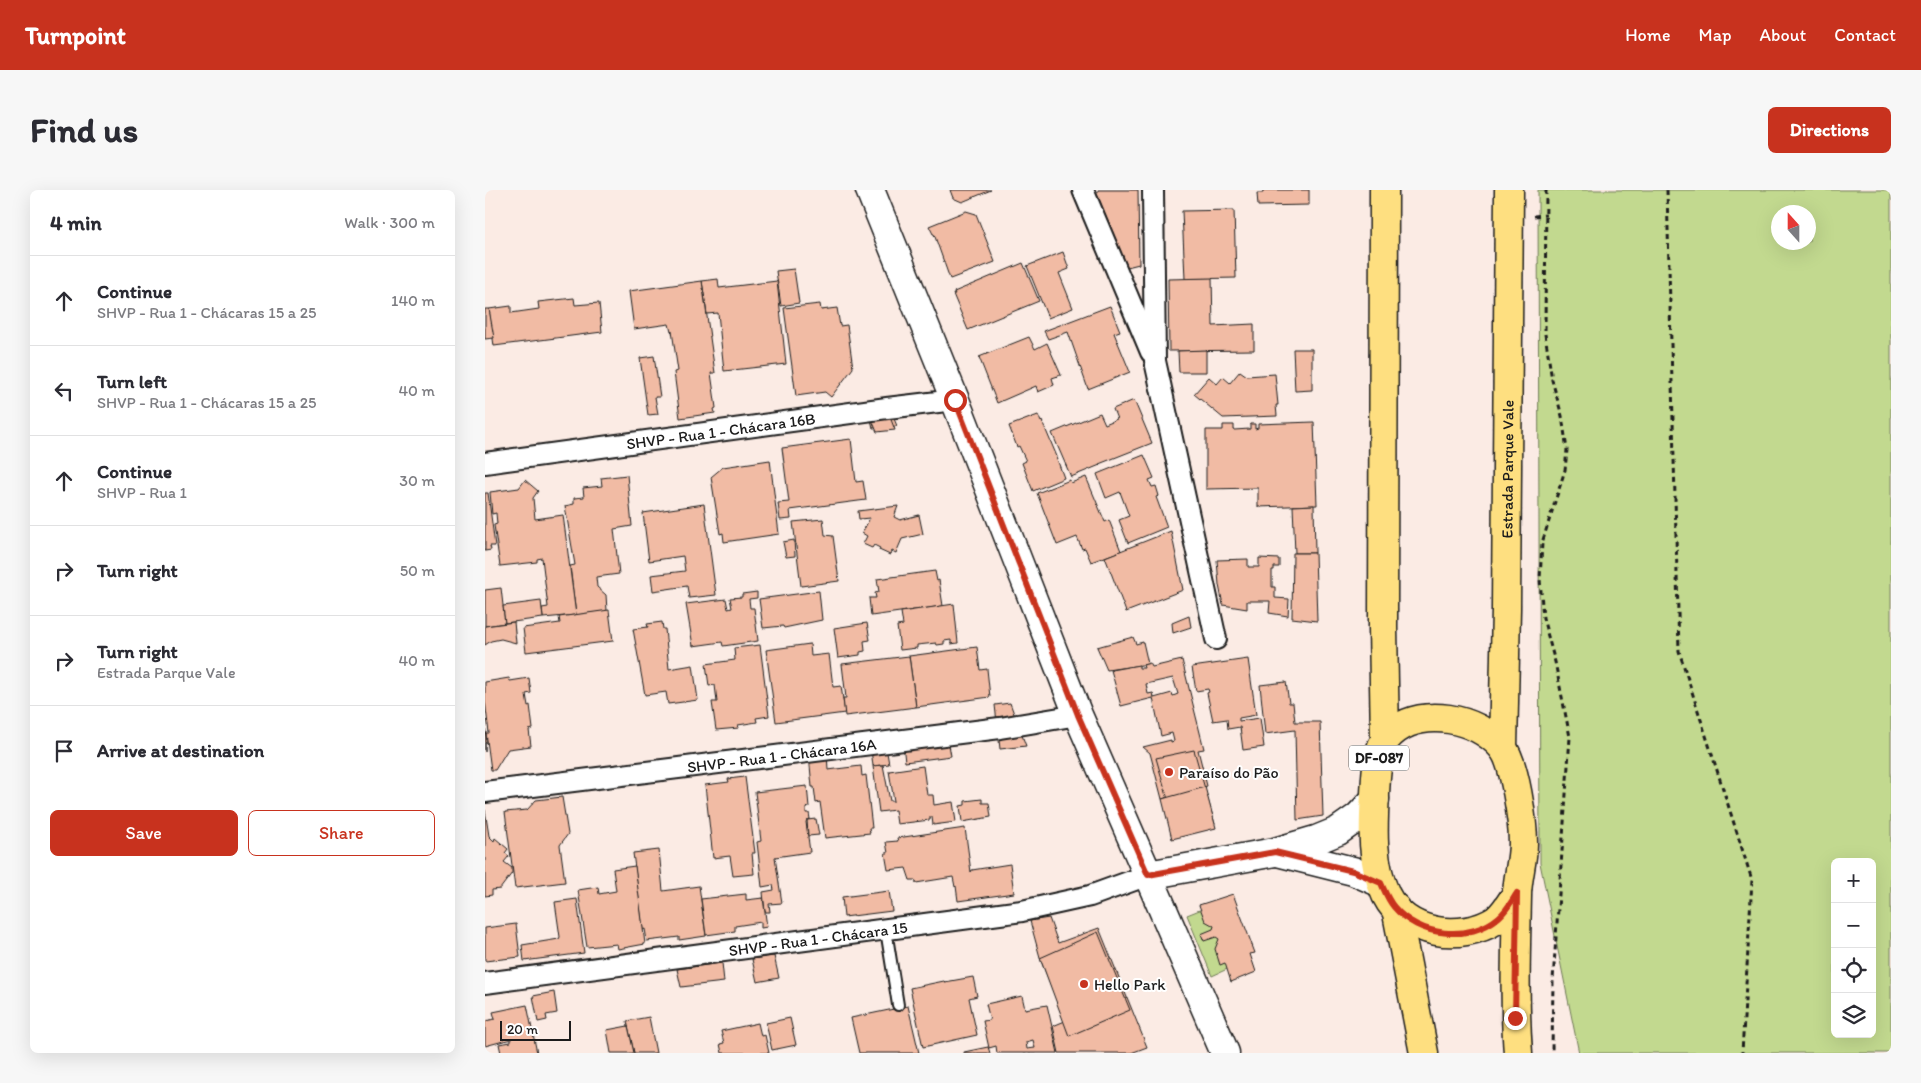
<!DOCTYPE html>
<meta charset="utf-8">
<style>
:root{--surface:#fff;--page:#f7f7f7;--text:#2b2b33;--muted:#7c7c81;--line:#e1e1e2;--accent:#c8321e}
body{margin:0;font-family:Itim,sans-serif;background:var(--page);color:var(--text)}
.controls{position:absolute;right:15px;bottom:15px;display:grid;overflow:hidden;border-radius:8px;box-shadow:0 5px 20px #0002}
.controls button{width:45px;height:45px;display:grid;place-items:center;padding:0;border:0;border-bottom:1px solid var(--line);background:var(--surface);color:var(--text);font:25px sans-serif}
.compass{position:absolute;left:1286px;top:15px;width:45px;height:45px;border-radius:50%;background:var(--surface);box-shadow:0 5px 20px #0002;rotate:339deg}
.scale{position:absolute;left:15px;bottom:12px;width:71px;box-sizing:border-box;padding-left:5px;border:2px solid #1c1c1c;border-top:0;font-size:14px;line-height:18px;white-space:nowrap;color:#1c1c1c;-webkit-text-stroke:4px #fff;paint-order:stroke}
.stop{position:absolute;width:15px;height:15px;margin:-11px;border:4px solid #c8321e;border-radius:50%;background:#fff}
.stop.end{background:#c8321e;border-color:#fff;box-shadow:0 1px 5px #0008}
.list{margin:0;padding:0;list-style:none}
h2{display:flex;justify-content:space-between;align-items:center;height:65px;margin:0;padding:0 20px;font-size:21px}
h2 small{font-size:16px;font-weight:400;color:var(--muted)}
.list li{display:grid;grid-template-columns:32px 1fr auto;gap:15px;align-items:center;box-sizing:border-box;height:90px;padding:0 20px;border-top:1px solid var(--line)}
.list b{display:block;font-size:19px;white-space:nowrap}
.list p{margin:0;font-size:16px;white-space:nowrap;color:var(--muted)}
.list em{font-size:16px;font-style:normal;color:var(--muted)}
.actions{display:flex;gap:10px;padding:15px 20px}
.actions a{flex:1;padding:11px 0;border:1px solid var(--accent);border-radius:8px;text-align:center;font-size:18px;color:var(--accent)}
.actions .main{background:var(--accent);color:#fff}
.icon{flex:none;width:28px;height:28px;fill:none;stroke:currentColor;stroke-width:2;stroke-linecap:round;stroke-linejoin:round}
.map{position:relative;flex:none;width:1406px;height:863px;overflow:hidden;border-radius:8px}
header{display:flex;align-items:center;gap:30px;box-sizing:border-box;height:70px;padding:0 25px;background:var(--accent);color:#fff}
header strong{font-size:24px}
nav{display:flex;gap:28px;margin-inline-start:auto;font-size:18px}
.intro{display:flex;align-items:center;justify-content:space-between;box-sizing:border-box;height:120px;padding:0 30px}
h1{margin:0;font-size:35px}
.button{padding:12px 22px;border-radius:8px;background:var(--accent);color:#fff;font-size:18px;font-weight:700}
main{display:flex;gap:30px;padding:0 30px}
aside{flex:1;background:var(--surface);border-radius:8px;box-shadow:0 5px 20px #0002}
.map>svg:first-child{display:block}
</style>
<header>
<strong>Turnpoint</strong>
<nav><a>Home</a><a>Map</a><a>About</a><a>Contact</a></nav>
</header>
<div class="intro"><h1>Find us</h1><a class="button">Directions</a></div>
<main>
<aside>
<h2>4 min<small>Walk · 300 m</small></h2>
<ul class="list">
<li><svg class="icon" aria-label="ahead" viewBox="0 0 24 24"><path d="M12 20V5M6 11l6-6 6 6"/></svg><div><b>Continue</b><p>SHVP - Rua 1 - Chácaras 15 a 25</p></div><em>140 m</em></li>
<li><svg class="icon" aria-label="left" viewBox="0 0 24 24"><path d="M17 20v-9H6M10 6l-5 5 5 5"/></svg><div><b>Turn left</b><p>SHVP - Rua 1 - Chácaras 15 a 25</p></div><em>40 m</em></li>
<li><svg class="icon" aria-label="ahead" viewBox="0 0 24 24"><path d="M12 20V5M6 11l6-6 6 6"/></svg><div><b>Continue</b><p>SHVP - Rua 1</p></div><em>30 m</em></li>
<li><svg class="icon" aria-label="right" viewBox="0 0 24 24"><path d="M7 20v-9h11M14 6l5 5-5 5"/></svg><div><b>Turn right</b></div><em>50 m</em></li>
<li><svg class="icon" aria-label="right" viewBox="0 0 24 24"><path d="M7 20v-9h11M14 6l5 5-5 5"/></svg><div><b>Turn right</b><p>Estrada Parque Vale</p></div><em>40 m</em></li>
<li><svg class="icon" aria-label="arrive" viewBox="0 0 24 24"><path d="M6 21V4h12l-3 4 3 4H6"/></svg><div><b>Arrive at destination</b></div></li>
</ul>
<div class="actions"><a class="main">Save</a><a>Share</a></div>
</aside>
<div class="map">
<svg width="1406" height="863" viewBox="0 0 1406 863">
<rect width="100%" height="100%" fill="#fbebe4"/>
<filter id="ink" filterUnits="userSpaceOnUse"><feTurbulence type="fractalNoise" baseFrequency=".02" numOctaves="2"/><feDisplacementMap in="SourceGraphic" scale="10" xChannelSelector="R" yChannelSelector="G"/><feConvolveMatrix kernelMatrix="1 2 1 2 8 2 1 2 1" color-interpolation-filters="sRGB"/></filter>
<g filter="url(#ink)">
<g fill="#c2d98f" stroke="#6f7a56" fill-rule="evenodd">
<path d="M1053,0H1406V863H1094L1055,673ZM1294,22H1324V52H1294ZM1350,672H1387V844H1350Z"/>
<polygon points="737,711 762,770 727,786 702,725"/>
</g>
<g fill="#f1bba4" stroke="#1c1c1c" fill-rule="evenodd">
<polygon points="465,0 506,0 477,12 468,8"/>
<polygon points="613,0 653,0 654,74 642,77 611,2 613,2"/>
<polygon points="778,0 824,0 824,15 773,16 772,3 778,3"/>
<polygon points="749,20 751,88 700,89 697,21"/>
<polygon points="481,21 491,24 510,72 465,89 449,44 448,44 444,36"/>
<polygon points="578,62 584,79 574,83 588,118 563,128 542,76"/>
<polygon points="538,73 554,111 483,140 468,104 470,104 469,102"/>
<polygon points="309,79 314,113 296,116 291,81"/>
<polygon points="727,88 728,136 769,134 769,160 684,161 683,89"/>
<polygon points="233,89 234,98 292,91 301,174 239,181 233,123 222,124 217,91"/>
<polygon points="217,91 230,183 226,183 231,218 229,219 230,223 195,228 189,182 193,181 187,141 186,142 184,134 149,139 144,101"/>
<polygon points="89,108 90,115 114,113 117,142 9,156 4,119 26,116 26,123 54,119 53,112"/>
<polygon points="335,114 336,120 352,118 355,136 362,135 368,178 346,207 340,202 311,206 299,118"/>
<polygon points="625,116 635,141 629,143 645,182 603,199 583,142 563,149 559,141"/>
<polygon points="0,119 4,119 9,148 0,149"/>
<polygon points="544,147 550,159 562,153 576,185 567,188 569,195 553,202 551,196 512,213 494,167"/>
<polygon points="808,159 827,159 827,200 810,201"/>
<polygon points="721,160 721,182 694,182 693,161"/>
<polygon points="169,166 175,207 170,207 173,224 163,225 155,168"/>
<polygon points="755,181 762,186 790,184 793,215 791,215 792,226 738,228 709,204 724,187 732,194 738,187 745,193"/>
<polygon points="401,209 412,236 388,238 382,213"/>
<polygon points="649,210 667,253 614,274 615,275 586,287 567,243 615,223 620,234 632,229 628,219"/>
<polygon points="553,225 556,232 557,231 573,269 572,269 579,288 548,301 537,273 541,271 534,256 532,257 524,236"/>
<polygon points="405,227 410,240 392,242 387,230"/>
<polygon points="829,232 832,315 773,317 773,298 721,299 721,240 738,240 738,235 749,235 749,240 765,239 765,234 770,234 770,239 773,238 773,234"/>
<polygon points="366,249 371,292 378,291 381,310 305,320 306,329 295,330 293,313 304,312 297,258"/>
<polygon points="659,265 669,288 664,290 667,297 671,296 674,306 671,307 682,337 643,353 634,330 644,326 635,302 621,308 612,284"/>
<polygon points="285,270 294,344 239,352 238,343 235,344 226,287 238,277"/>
<polygon points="142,285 147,336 129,339 134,384 111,387 112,397 121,405 122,421 91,425 85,376 90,375 80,316 89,314 89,308 99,307 98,298 117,296 116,288"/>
<polygon points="601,287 620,332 624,330 636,361 606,372 600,358 597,359 592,347 572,355 552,303 585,290 586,293"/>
<polygon points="40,290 53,301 48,308 50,329 78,325 91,425 58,428 57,418 63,417 57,368 52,369 52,372 15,376 9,335 12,334 11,323 7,324 5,302 34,298"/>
<polygon points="0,303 3,303 10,356 5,356 6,360 0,361"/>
<polygon points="219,314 231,405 204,408 202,396 168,401 166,385 200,381 198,366 164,371 158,323"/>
<polygon points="829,315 830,363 810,363 808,316"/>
<polygon points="413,316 409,327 415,330 434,325 438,344 417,349 411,363 407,361 405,365 394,360 395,358 389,355 387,358 378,354 382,346 377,343 385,328 374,329 373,321"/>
<polygon points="338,329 340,345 348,346 354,391 316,396 308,332"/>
<polygon points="686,341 698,400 641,422 620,367"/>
<polygon points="309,350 310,366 301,367 298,352"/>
<polygon points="808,363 830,363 832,431 807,428"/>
<polygon points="774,368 794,369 794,377 789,377 789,380 787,380 787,397 790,397 790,408 804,409 803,426 784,423 785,411 762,411 762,419 738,415 734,395 732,370 763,369 763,377 774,377"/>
<polygon points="450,381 452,391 454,390 458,416 386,426 384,408 391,408 390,403 394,402 392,389"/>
<polygon points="16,398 20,433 0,436 0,400"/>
<polygon points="334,401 337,430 299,438 298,436 278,438 274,409"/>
<polygon points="272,402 272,408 264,409 265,418 269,418 273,451 238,456 237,452 208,456 201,414 241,409 243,419 247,418 245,408 257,407 257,404"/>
<polygon points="56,411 58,428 20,433 18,416"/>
<polygon points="469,414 473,453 466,454 466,450 459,451 459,454 452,455 451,453 432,455 432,458 415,460 412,436 418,435 416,422"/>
<polygon points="124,420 128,451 41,462 38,438 75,433 74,427"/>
<polygon points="704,426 706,437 688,443 687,433"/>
<polygon points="29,432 31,453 16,449 6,451 0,455 0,436"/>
<polygon points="177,432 178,439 180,439 184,479 208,475 213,510 183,514 181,502 160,505 148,439 163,437 162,434"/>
<polygon points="382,433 385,450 379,451 380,461 375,462 375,465 353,468 349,438"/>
<polygon points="648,447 651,454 658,452 663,474 622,480 612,457"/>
<polygon points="325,454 326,466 344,464 348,497 356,496 360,523 291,532 281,460"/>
<polygon points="275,455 284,526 271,528 272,532 253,535 254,538 231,540 227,512 232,512 230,495 224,496 221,474 250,470 249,458"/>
<polygon points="492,457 495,480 502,479 505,507 431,517 424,466"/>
<polygon points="424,466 431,517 360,526 358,508 361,508 357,474"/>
<polygon points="763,469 771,525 754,528 754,531 775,528 779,557 758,560 755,537 743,539 742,529 728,531 722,503 724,502 723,499 711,501 707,477"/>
<path d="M697,470L719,559L713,560L722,596L677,609L665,563L658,557L686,550V552L689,551L687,543L676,546L668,508L636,516L626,480L654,475V478H659L658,475L665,473L667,477ZM688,488L693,504L688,506L687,503L669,508L668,503L663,504L661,494Z"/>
<polygon points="24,488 25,491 44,488 46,503 41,504 43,516 45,515 48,539 44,540 46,556 23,559 10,580 6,580 1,543 4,543 0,510 0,492"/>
<polygon points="801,492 804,513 808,513 810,532 835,532 838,626 812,630 810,540 780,544 775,495"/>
<polygon points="525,513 541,556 515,559 510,515"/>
<polygon points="0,536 2,552 0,553 0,562"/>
<polygon points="463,549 466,566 420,572 418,554"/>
<polygon points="401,557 404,574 388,576 386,559"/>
<polygon points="709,560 730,634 693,644 671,568"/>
<polygon points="342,563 343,580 376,576 377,586 381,585 387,638 384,638 385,643 340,648 335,612 331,613 329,597 327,597 324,565"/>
<polygon points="398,575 405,611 409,611 404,581 438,576 442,605 448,605 449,615 468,612 471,632 448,635 447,627 445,627 445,630 412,634 410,620 394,622 388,576"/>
<polygon points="260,587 270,663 267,663 269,684 248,686 245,666 228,668 220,595 244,592 243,589"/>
<polygon points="322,596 324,617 321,618 321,623 324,623 325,629 322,630 321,632 325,662 290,667 297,713 284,714 285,722 280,722 278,702 289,700 288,695 277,697 272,652 276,651 270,602"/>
<polygon points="720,597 731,638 687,649 677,609"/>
<polygon points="77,607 83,644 75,655 80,692 30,698 20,622 42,620 51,610"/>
<polygon points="497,609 497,613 504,613 506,627 477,632 475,616 480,615 480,611"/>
<polygon points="0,620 4,646 9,651 10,648 23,659 20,663 24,666 19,672 27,678 27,683 15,699 7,700 7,705 0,706"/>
<polygon points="331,629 334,645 323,646 322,630"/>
<polygon points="480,638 486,682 487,680 525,674 529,703 473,711 471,696 470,697 468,687 431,693 430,690 425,690 421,678 403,680 400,663 403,663 401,652 413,651 412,648"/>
<polygon points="174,660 178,701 214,696 221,746 194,750 194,747 162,751 160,739 158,740 148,663"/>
<polygon points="150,676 160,754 133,759 132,754 102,757 93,700 113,697 114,704 131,701 128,679"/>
<polygon points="404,701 407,721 359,727 357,707"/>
<polygon points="261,704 261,710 278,708 282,737 276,738 276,732 250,736 250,741 221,745 216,709"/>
<polygon points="748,704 770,763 765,764 771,782 746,792 740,773 735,775 730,759 734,749 731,747 719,751 716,744 728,739 729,736 720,731 714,715"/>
<polygon points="92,709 99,763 39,771 37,755 74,749 75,747 70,712"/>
<polygon points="564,728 573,753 614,738 662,857 646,863 574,863 568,836 580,831 556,771 545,731"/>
<polygon points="31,734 35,767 0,771 0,738"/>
<polygon points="613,742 645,820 584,846 555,768"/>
<polygon points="289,766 294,788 272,792 267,769"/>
<polygon points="237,773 239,792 196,797 192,779"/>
<polygon points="488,787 492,806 484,808 492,845 438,857 425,798 459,791 460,792"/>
<polygon points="69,802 72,823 61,825 62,830 53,832 48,806"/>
<path d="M537,806L540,819L562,815L573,863H512L511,856L504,858L498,831L505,830L501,814ZM548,850L550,858L542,859L541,852Z"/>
<polygon points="42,815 52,863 16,863 14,854 26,852 26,849 0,856 0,831 10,829 8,822"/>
<polygon points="423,816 434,863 374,863 366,828"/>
<polygon points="164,827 171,863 149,863 142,831"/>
<polygon points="305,828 311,855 287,860 281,833"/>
<polygon points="273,833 276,846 280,845 284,863 237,863 235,854 239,853 236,841"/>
<polygon points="143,836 149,863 126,863 122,840"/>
<polygon points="503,857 505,863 479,863 479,862"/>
</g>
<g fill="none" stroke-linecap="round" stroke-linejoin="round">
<g stroke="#1c1c1c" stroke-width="14">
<polyline id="lane" points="401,740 413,815"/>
</g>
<g stroke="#1c1c1c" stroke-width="24">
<g id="street">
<polyline points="598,0 666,162"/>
<polyline points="668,0 670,171 731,449"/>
<path id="s1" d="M0,273L402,218L470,210"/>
<path id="s2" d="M0,602L515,538L593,525"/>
<path id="s3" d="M0,793L537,721L605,706L663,685"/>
</g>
</g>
<g stroke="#1c1c1c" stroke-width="31">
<g id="secondary">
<polyline points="385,0 470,210 593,525 663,685 790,662 831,650 853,641 873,627 890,609"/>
<polyline points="792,662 868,681 896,693"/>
<polyline points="663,685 740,863"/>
</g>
</g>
<g stroke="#1c1c1c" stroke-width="31">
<g id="primary">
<polyline points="899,0 898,437 900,550"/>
<path id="s4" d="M1018,558L1021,419L1024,0"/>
<path d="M1032,703C1026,712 1020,723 1011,730C976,752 921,745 901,705C886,673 888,638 890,604C891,588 891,560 902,548C918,530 941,526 964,529C984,532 1004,542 1017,557C1030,572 1038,633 1038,653C1038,671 1032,689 1032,706C1031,759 1029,811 1033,863"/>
<polyline points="911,718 939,863"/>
</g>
</g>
<g stroke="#1c1c1c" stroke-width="3" stroke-dasharray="5 4" stroke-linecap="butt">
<polyline points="1061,0 1060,144 1067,190 1077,226 1082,260 1080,280 1057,353 1055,389 1058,428 1070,472 1085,547 1068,790 1067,863"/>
<polyline points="1182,0 1194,461 1267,690 1257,863"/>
<polyline points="1049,26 1061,25"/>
</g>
<use href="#lane" stroke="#fff" stroke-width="10"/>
<use href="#street" stroke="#fff" stroke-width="20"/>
<use href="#secondary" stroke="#fff" stroke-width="28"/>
<use href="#primary" stroke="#fedf80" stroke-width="28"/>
</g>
</g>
<g fill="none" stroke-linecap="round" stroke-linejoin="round" filter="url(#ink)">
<path stroke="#c8321e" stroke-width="6" d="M470,210L593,525L663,685L790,662L868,681L896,693C900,702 903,710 909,717C933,746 984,753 1014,727C1022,720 1026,712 1032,703L1030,828"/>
</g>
<g fill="#c8321e" stroke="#fff" stroke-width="2">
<circle cx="684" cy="582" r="5"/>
<circle cx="599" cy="794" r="5"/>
</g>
<g text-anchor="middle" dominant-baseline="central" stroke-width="4" stroke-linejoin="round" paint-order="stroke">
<rect fill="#fff" stroke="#606060" stroke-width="1" x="864" y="555.5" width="60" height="25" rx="4"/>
<g font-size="15" font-weight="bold" fill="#1c1c1c">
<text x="894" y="568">DF-087</text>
</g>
<g font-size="16" fill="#1c1c1c" stroke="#fff">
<text stroke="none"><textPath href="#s1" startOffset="238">SHVP - Rua 1 - Chácara 16B</textPath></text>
<text stroke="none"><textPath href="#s4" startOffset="279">Estrada Parque Vale</textPath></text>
<text stroke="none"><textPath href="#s2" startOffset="299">SHVP - Rua 1 - Chácara 16A</textPath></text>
<text stroke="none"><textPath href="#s3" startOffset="336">SHVP - Rua 1 - Chácara 15</textPath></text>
</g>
<g font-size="16" fill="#1c1c1c" stroke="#fff" text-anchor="start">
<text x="694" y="582">Paraíso do Pão</text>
<text x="609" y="794">Hello Park</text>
</g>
</g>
</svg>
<div class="controls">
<button>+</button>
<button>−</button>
<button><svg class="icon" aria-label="locate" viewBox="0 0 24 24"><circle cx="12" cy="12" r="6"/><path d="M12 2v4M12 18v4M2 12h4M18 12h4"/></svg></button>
<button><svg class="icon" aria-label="layers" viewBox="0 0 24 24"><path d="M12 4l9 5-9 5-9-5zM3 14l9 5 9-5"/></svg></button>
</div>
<svg class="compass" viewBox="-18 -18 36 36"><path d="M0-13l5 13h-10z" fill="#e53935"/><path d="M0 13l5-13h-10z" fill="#7c7c81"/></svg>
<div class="scale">20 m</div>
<div class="stop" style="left:470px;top:210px"></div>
<div class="stop end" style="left:1030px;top:828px"></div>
</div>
</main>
